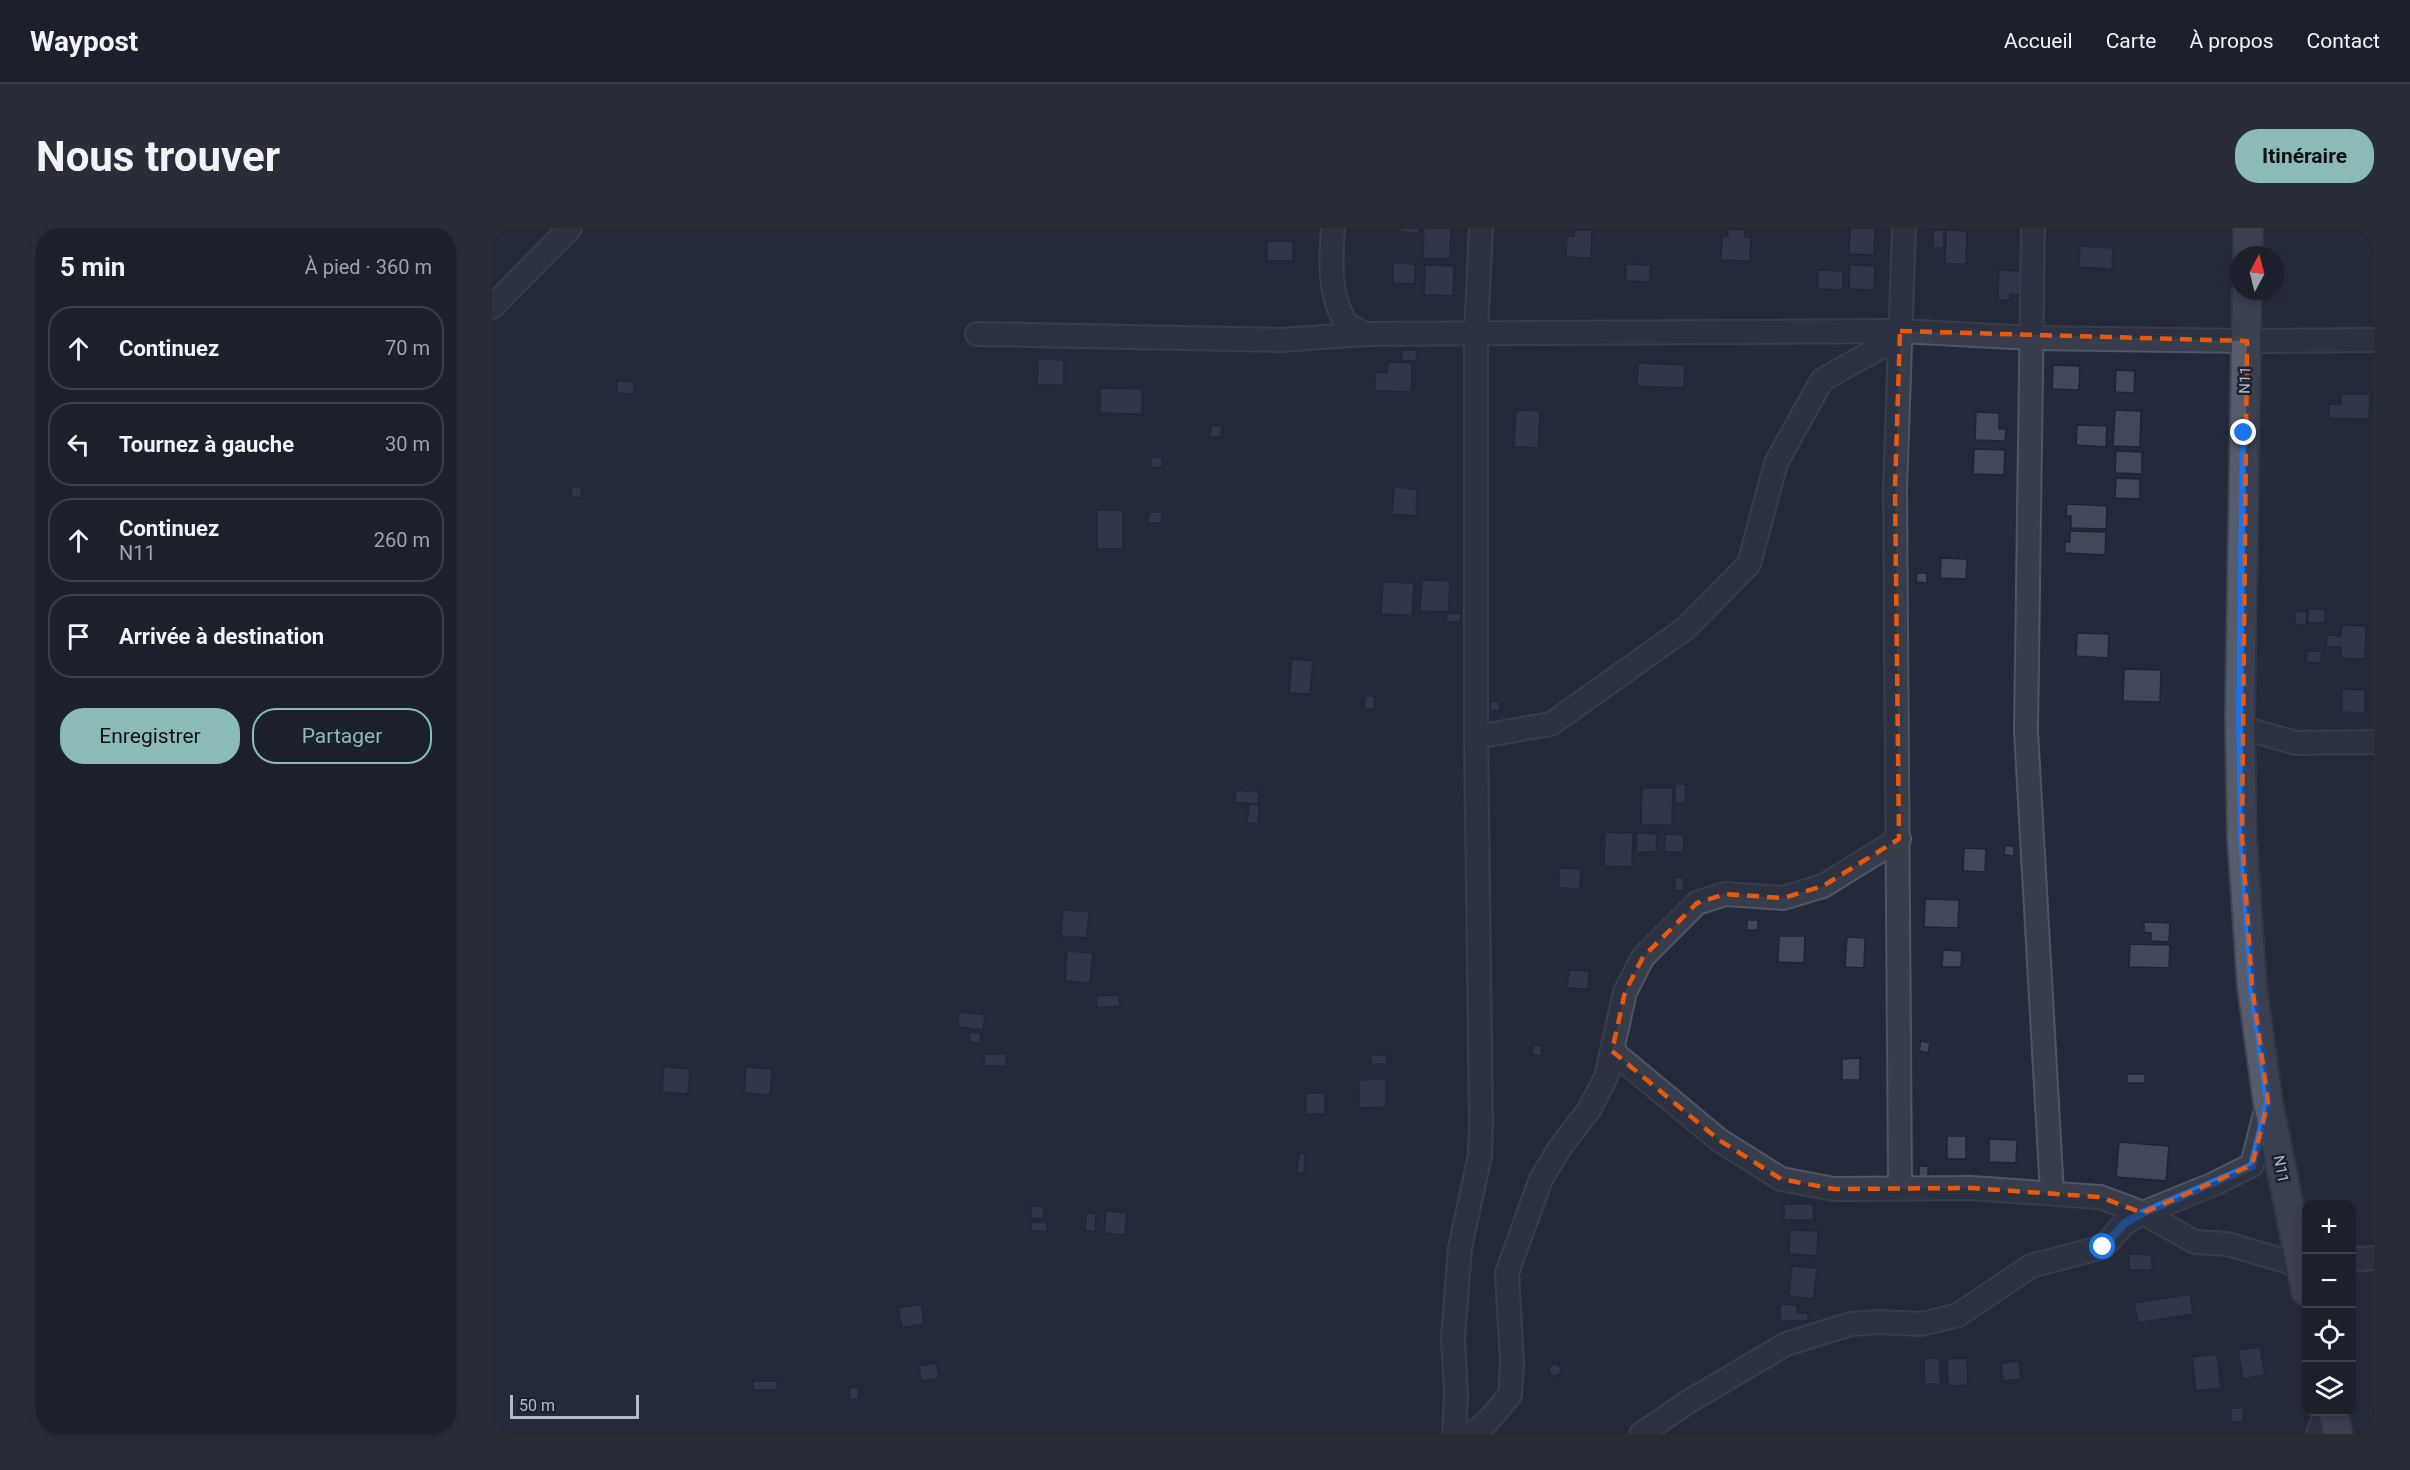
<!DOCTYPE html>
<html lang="fr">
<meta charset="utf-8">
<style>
:root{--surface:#1b202c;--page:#282d38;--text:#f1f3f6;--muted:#a0a3a9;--line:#393e48;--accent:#8bbbb9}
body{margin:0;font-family:Roboto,sans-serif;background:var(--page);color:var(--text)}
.controls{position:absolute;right:18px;bottom:18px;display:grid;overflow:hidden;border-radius:12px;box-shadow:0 3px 9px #0003}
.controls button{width:54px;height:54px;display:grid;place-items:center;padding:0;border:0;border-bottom:2px solid var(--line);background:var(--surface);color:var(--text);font:30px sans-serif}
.compass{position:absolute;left:1738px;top:18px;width:54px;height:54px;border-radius:50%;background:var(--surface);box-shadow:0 3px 9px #0003;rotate:7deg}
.scale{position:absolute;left:18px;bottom:15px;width:129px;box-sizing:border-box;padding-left:6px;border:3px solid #b3b8c7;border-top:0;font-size:16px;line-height:21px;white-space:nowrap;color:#b3b8c7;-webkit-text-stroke:4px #1c2230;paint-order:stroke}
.stop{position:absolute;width:18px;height:18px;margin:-14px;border:4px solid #1a73e8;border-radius:50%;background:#fff}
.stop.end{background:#1a73e8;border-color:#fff;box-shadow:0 2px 6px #0008}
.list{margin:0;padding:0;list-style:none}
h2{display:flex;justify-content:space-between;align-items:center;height:78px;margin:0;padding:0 24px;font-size:26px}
h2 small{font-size:20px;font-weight:400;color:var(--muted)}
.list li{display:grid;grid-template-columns:39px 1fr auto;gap:18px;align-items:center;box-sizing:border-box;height:84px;margin:0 12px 12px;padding:0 12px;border:2px solid var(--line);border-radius:24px}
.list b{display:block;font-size:22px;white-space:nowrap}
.list p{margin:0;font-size:20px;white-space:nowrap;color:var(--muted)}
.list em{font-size:20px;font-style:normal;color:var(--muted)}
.actions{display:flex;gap:12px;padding:18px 24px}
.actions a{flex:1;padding:14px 0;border:2px solid var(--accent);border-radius:24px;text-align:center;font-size:21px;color:var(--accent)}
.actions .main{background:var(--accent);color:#111}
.icon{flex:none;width:33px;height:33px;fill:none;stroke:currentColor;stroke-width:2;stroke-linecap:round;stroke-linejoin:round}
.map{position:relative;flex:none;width:1882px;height:1206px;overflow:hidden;border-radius:24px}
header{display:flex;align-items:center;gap:36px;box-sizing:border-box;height:84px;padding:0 30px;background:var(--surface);border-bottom:2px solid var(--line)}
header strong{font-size:28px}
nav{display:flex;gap:33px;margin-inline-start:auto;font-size:21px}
.intro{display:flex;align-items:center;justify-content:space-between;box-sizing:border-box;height:144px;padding:0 36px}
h1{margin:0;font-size:42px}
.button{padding:15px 27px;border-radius:24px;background:var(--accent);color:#111;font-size:21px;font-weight:700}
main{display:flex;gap:36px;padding:0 36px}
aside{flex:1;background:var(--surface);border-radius:24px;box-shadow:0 3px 9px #0003}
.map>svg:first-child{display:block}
</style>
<header>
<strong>Waypost</strong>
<nav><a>Accueil</a><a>Carte</a><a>À propos</a><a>Contact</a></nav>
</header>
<div class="intro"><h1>Nous trouver</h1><a class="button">Itinéraire</a></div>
<main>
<aside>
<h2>5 min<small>À pied · 360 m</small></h2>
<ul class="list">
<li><svg class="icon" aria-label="ahead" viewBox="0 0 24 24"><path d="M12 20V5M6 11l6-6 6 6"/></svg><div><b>Continuez</b></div><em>70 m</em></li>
<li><svg class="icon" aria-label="left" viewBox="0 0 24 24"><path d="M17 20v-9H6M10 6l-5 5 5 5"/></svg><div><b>Tournez à gauche</b></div><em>30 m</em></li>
<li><svg class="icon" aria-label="ahead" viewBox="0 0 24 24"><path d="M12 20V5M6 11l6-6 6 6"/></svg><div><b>Continuez</b><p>N11</p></div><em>260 m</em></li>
<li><svg class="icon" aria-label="arrive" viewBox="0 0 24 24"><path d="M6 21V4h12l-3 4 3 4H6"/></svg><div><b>Arrivée à destination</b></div></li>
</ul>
<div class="actions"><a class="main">Enregistrer</a><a>Partager</a></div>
</aside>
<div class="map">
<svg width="1882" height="1206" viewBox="0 0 1882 1206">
<rect width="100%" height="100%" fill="#242a3b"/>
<g fill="#40485a" stroke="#1e2432" stroke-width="1.5">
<polygon points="908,0 928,0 927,5 908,4"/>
<polygon points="932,0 959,0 958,31 931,30"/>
<polygon points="1358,0 1383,0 1382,27 1357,26"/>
<polygon points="1236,1 1253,2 1253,9 1259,9 1258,33 1229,32 1230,8 1236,8"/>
<polygon points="1082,2 1100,2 1099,30 1074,29 1075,8 1082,8"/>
<rect x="1441" y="2" width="11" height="18"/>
<polygon points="1454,2 1475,3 1474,36 1453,36"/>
<rect x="775" y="13" width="26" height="20"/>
<polygon points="1588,18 1621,20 1620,41 1587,39"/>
<polygon points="901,35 923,36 923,56 901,55"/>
<polygon points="1134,36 1158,37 1158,54 1134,53"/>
<polygon points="933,37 962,38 961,68 932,67"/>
<polygon points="1358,37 1383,38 1382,62 1357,61"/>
<polygon points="1326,42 1351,43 1351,62 1326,61"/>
<polygon points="1507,42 1529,43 1528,67 1518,66 1518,72 1506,72"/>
<polygon points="910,122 925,122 924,133 910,132"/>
<polygon points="546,131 572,132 572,157 545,157"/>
<polygon points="896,134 920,135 919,164 883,163 883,144 895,145"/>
<polygon points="1146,135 1193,137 1192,160 1145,158"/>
<polygon points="1561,137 1588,138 1587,162 1560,161"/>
<polygon points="1624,142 1643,143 1642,165 1623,164"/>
<polygon points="125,153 142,154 142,166 125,165"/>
<polygon points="608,160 650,161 650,186 608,185"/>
<polygon points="1849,166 1878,166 1877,191 1837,190 1837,176 1849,176"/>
<polygon points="1024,182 1048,183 1046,220 1022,219"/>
<polygon points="1623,182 1649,183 1648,219 1621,218"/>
<polygon points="1484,184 1507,185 1507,201 1514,201 1513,213 1483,212"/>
<polygon points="719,197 730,198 729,209 718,209"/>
<polygon points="1585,197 1615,198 1614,219 1584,217"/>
<polygon points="1482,221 1513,222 1512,247 1481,246"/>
<polygon points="1624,223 1650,224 1650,246 1623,245"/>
<polygon points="659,229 670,230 670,240 658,239"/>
<polygon points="1624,250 1648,251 1648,271 1623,270"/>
<polygon points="80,259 90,260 89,270 79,269"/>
<polygon points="902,259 925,261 924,288 900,286"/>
<polygon points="1575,276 1615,278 1614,301 1579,300 1579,288 1574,288"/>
<rect x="605" y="282" width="26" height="39"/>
<polygon points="657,284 670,284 669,295 656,295"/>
<polygon points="1578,303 1614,304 1613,327 1573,325 1573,314 1578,314"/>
<polygon points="1449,330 1475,331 1474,351 1448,350"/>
<polygon points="1425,345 1435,345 1435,355 1424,354"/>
<polygon points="930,352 958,353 956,384 928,383"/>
<polygon points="891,354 922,355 920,388 889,386"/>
<rect x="1816" y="381" width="17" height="14"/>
<polygon points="1803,383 1815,384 1814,397 1803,397"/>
<polygon points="955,385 969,386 968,394 954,394"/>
<polygon points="1850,397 1874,398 1873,431 1849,430 1849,419 1834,419 1835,407 1849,408"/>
<polygon points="1585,405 1617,406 1616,430 1584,428"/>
<polygon points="1815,423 1830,423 1829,435 1814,434"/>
<polygon points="800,431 821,433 818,466 797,465"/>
<polygon points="1632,441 1669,442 1668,474 1631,473"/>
<polygon points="1850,461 1873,462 1873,485 1850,484"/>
<polygon points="873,468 882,468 882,481 872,481"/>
<polygon points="998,473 1008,474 1008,483 998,482"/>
<polygon points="1183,556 1194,556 1193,575 1183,575"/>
<polygon points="1150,560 1181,560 1180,597 1149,597"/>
<polygon points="744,562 767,564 766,576 743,574"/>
<polygon points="757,576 767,577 766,596 755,595"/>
<polygon points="1113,604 1141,605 1140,639 1112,638"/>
<polygon points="1145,605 1165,606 1164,624 1144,624"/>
<polygon points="1173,606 1192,607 1191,624 1172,624"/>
<polygon points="1513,618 1522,618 1522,628 1512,627"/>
<polygon points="1472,620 1494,621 1493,644 1471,643"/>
<polygon points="1067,640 1089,641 1088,661 1067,660"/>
<polygon points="1183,649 1192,650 1192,663 1183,662"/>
<polygon points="1433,671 1467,672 1466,700 1432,699"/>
<polygon points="571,682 597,684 595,710 569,708"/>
<rect x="1255" y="692" width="11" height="10"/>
<polygon points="1652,694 1678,695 1677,714 1659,713 1659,705 1652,704"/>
<polygon points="1287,708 1313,708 1312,735 1286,734"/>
<polygon points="1355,709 1373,710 1372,740 1353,739"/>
<polygon points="1638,716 1678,717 1677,740 1637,739"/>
<polygon points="1451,722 1470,723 1469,739 1450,739"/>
<polygon points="575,723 601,725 598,755 573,753"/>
<polygon points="1077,742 1097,743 1096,761 1075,760"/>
<polygon points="627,767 628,778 605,780 604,768"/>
<polygon points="467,784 493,787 491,802 466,799"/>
<polygon points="478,804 489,805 488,815 477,814"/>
<polygon points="1429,813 1438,815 1436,825 1427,823"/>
<polygon points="1041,817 1050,818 1049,828 1040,827"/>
<rect x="492" y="826" width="22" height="12"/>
<rect x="879" y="827" width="16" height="9"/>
<polygon points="1368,830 1368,852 1350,852 1350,831"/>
<polygon points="172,839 198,841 196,866 170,864"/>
<polygon points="254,839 280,841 278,867 252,865"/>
<rect x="1635" y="846" width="18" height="9"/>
<polygon points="894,851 894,879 867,880 867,852"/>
<rect x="814" y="865" width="19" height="21"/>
<rect x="1455" y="908" width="19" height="23"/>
<polygon points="1497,911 1525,912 1524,935 1497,934"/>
<polygon points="1627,914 1677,918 1674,953 1624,949"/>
<polygon points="807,925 813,925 812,946 805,945"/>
<polygon points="1427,938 1436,938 1436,950 1427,949"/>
<polygon points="1292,976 1321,976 1322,992 1292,992"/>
<polygon points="539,978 552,978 551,991 539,990"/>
<polygon points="614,983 635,985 633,1007 612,1005"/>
<polygon points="594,985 604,986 603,1003 593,1003"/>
<polygon points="540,994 555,995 555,1004 539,1003"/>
<polygon points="1298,1002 1326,1003 1325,1028 1297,1026"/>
<polygon points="1637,1026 1660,1027 1660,1042 1637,1042"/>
<polygon points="1300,1038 1325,1040 1322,1071 1297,1068"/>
<polygon points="1698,1066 1701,1086 1646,1095 1642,1075"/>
<polygon points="429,1076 432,1096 410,1100 406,1080"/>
<polygon points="1288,1076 1305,1077 1305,1085 1316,1085 1316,1093 1288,1093"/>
<polygon points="1768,1119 1773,1147 1751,1151 1746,1122"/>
<polygon points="1725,1126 1729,1160 1704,1163 1700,1129"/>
<polygon points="1447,1130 1449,1156 1433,1156 1432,1131"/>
<polygon points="1475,1130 1476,1157 1456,1158 1455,1131"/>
<polygon points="1527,1133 1529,1151 1511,1153 1509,1135"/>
<polygon points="444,1135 447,1150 429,1153 427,1138"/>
<circle cx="1063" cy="1142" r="6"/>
<rect x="261" y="1153" width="24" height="9"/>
<polygon points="366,1159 367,1171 358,1172 357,1160"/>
<polygon points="1739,1180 1752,1180 1751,1194 1739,1194"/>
</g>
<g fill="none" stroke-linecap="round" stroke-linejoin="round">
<g stroke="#4f5563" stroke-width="26">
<g id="minor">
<path d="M841,0C839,30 836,66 853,93C857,99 867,102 873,106"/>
<polyline points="1541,0 1534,503 1560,965"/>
<polyline points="0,79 78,0"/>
<polyline points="485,106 789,112 873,106 1408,103 1540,110 1755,113 1882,112"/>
<polyline points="1748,499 1804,515 1882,514"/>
<polyline points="984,509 1059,496 1194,400 1257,336 1284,235 1330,152 1387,120 1407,115"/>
<polyline points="1120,823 1227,912 1289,951 1342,961 1479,960 1608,969 1651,985 1703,1014 1735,1016 1807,1037 1814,1036"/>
<polyline points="1408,960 1403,261 1412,0"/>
<polyline points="1860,1032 1882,1030"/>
<polyline points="962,1206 964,1167 961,1110 968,1020 988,927 989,896 984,509 984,105 989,0"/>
<polyline points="980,1206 996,1193 1018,1167 1020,1135 1015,1045 1049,951 1069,918 1097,882 1114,849 1133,764 1151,729 1205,675 1233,666 1291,670 1331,658 1407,611"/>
<polyline points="1149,1206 1196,1174 1294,1116 1359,1096 1386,1094 1430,1096 1466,1087 1539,1038 1611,1019 1633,995 1651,985 1722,956 1760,937 1775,878"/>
<polyline points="1826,1206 1834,1184"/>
</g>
</g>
<g stroke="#404654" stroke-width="32">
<g id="major">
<polyline points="1756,27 1756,0"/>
<polyline points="1755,63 1748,488 1750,609 1760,758 1776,874 1814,1063"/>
<polyline points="1841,1184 1846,1206"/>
</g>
</g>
<use href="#minor" stroke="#373d4b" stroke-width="22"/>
<use href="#major" stroke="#555c6b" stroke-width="28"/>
</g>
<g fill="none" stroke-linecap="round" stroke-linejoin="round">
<polyline stroke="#1a73e8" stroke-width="8" points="1611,1019 1633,995 1651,985 1760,938 1776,874 1760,758 1750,609 1748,488 1752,205"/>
</g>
<path d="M0 0H1882V1206H0ZM1408,103L1755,113L1750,609L1760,758L1776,874L1760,937L1651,985L1608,969L1479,960L1342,961L1289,951L1227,912L1120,823L1133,764L1151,729L1205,675L1233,666L1291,670L1331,658L1407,611L1403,261Z" fill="#242a3b" fill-opacity=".55" fill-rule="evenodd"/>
<path fill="none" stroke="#e8590c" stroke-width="4.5" stroke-dasharray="12 8" stroke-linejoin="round" d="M1408,103L1755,113L1750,609L1760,758L1776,874L1760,937L1651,985L1608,969L1479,960L1342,961L1289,951L1227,912L1120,823L1133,764L1151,729L1205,675L1233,666L1291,670L1331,658L1407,611L1403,261Z"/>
<g text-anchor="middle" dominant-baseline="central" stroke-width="5" stroke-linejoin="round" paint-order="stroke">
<g font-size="15" fill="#b3b8c7" stroke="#1c2230">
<text transform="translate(1753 152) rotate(-88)">N11</text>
<text transform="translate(1789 941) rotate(79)">N11</text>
</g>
</g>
</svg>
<div class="controls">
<button>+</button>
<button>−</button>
<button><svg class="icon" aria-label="locate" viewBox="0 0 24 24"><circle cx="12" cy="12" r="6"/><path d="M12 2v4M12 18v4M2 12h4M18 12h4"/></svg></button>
<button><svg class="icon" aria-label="layers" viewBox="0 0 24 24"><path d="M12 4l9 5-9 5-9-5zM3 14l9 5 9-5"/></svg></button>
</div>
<svg class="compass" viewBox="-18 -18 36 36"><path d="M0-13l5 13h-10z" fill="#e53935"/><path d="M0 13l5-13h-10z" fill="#a0a3a9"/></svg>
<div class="scale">50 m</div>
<div class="stop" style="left:1611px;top:1019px"></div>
<div class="stop end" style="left:1752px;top:205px"></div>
</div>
</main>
